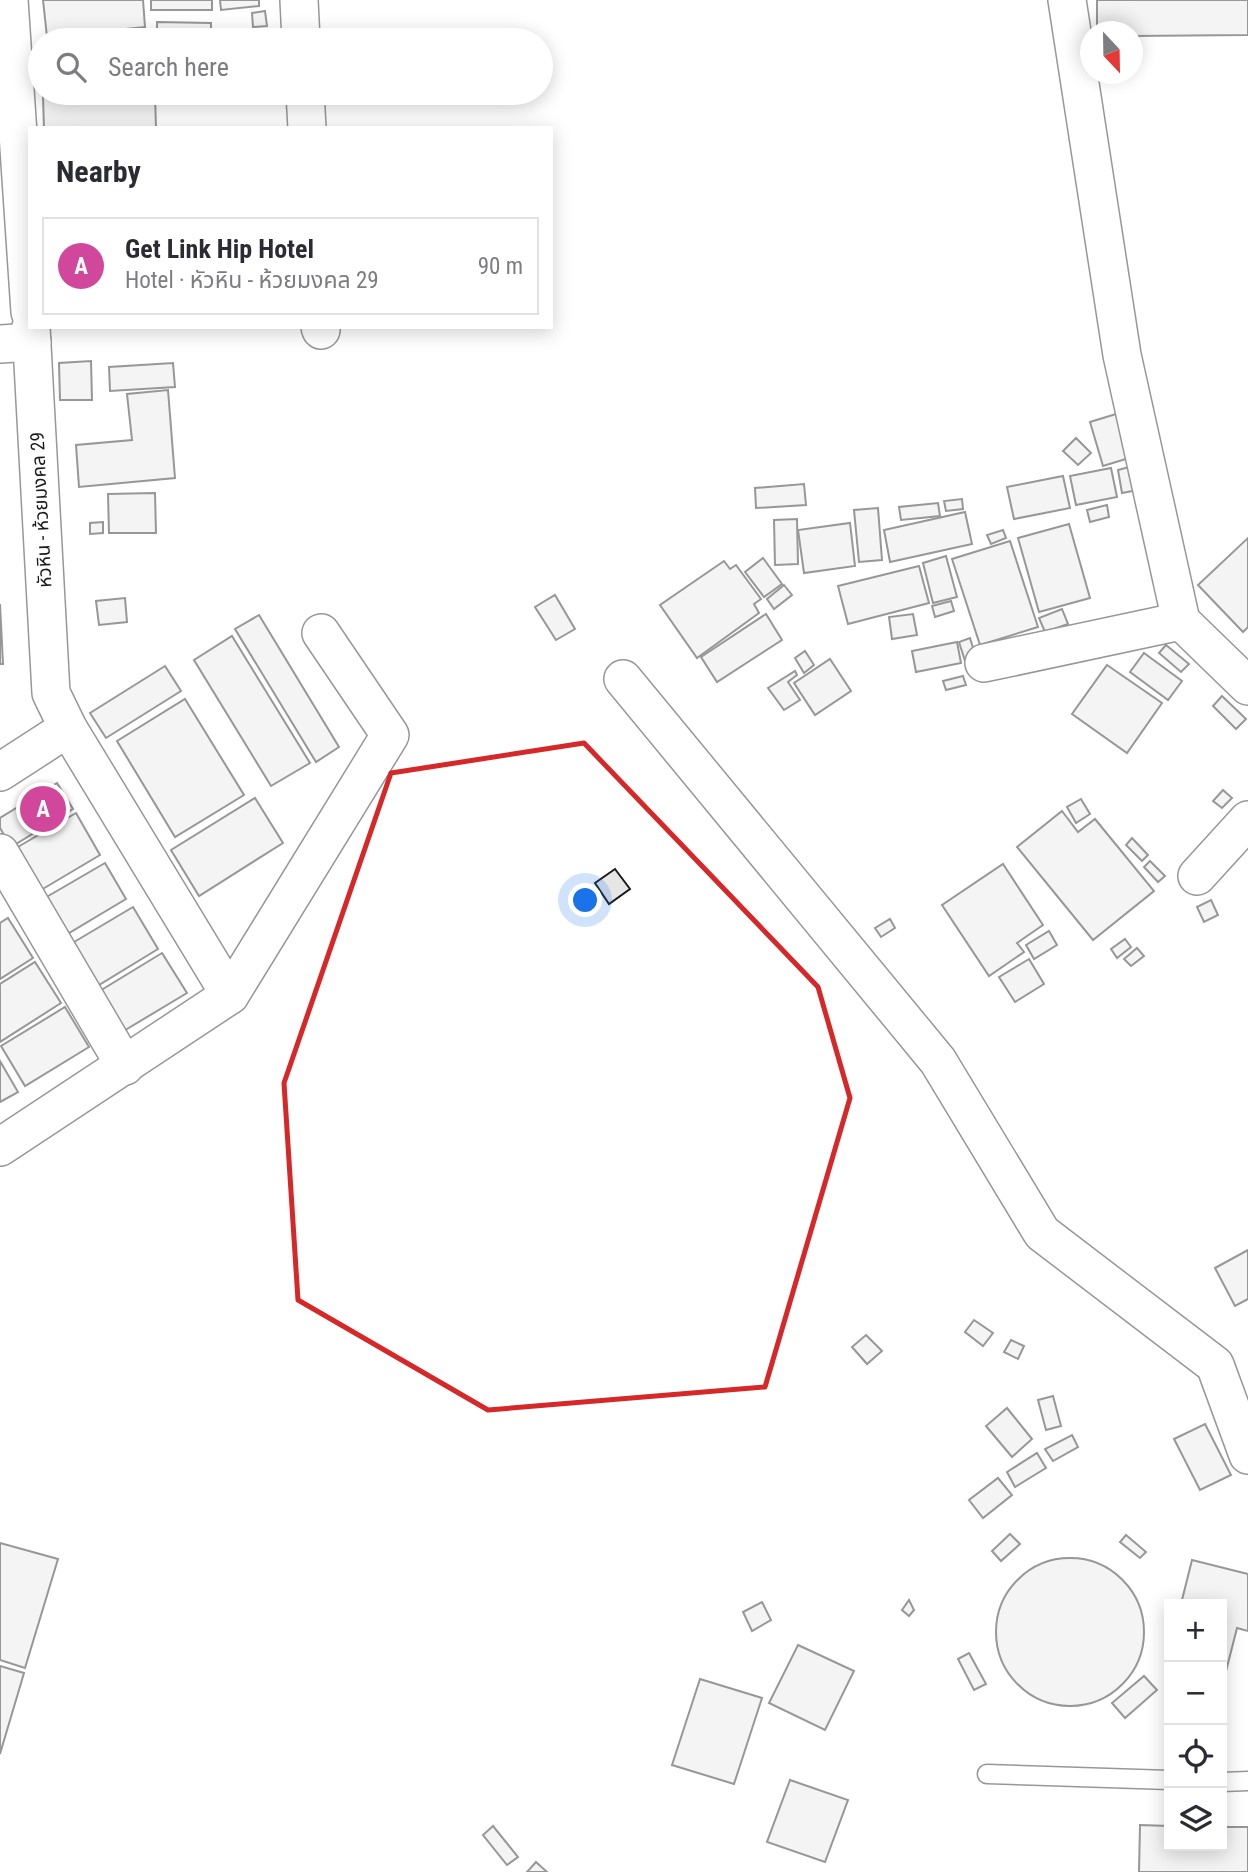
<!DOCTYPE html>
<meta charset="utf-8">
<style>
:root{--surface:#fff;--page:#f2f2f3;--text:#2b2b33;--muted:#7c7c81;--line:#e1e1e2;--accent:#ea580c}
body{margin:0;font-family:"Roboto Condensed","Noto Sans Thai",sans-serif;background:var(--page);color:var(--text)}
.controls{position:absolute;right:21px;bottom:21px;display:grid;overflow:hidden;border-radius:0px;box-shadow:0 4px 18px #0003}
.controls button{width:63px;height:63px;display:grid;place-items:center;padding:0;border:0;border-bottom:2px solid var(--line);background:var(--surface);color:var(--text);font:35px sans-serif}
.compass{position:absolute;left:1080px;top:21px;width:63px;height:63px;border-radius:50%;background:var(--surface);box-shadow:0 4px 18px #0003;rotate:158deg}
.you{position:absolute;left:586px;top:901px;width:24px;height:24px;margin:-18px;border:5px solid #fff;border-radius:50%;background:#1a73e8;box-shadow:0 0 0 10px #1a73e833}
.badge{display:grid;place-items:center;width:46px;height:46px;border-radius:50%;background:var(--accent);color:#fff;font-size:23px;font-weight:700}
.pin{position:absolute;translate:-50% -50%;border:4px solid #fff;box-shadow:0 2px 7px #0006}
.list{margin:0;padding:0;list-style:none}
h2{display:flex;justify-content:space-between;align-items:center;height:91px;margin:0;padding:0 28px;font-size:30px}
h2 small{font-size:23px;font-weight:400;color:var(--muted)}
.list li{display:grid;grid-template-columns:46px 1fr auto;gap:21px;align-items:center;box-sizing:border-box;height:98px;margin:0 14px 14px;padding:0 14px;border:2px solid var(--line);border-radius:0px}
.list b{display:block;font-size:26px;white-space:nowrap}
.list p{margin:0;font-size:23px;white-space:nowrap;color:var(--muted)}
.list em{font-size:23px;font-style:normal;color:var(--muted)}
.icon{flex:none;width:38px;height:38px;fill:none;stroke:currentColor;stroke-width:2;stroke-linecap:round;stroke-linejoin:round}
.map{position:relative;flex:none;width:1248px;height:1872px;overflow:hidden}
.search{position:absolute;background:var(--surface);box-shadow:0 4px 18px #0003;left:28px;top:28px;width:525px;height:77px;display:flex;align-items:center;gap:18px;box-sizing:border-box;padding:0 24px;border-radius:38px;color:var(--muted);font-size:26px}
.panel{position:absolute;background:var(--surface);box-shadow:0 4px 18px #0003;left:28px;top:126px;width:525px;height:203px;border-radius:0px}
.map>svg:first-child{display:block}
</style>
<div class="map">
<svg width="1248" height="1872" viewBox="0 0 1248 1872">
<rect width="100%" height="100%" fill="#fff"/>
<g fill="#e6e6e6" stroke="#1a1a1a" stroke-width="2">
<polygon points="43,0 143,0 145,27 47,37"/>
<rect x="151" y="0" width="61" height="10"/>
<polygon points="220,0 259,0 259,6 221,10"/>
<polygon points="1097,0 1248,0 1248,35 1132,36 1132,32 1097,32"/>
<polygon points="265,11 267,26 253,27 252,13"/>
<polygon points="157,22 211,23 211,40 157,40"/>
<polygon points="155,94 156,128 44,128 43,97"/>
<polygon points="91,361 92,400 60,400 59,363"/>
<polygon points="173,363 175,387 110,391 109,367"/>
<polygon points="168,390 175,478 79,487 76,445 132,440 127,394"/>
<polygon points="1116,414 1129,458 1103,466 1090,422"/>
<polygon points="1076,438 1091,453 1078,465 1063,451"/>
<polygon points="1133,466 1138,490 1122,493 1118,470"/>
<polygon points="1111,468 1117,497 1076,505 1070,476"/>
<polygon points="1063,476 1070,508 1014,519 1007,487"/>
<polygon points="804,484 806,505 756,508 755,488"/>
<polygon points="155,493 156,533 109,533 108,494"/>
<polygon points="962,499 963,509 946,511 944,501"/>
<polygon points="938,503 940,516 901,520 899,507"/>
<polygon points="1107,505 1109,517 1090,522 1087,510"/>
<polygon points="878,508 882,560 859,562 854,510"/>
<polygon points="965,512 972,544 890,562 884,530"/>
<polygon points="797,519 798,564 775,565 774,520"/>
<polygon points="103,522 103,533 90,534 90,523"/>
<polygon points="850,523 855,566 804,573 798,530"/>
<polygon points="1069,524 1090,598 1039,612 1018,538"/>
<polygon points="1003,530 1006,538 991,544 987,535"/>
<polygon points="1248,538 1248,627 1243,632 1198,585"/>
<polygon points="1010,541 1038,627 980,645 952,559"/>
<polygon points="946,556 957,597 933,603 923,563"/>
<polygon points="763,558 782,584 764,597 745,572"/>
<polygon points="724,561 730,569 736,565 761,599 754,604 759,613 697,658 660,605"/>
<polygon points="919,566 929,603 848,624 838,586"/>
<polygon points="784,585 792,595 774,609 767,599"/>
<polygon points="555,595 575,629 556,640 535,607"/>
<polygon points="125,598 127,622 99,625 96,601"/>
<polygon points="951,601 954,611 935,617 932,606"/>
<polygon points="0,604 3,664 0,664"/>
<polygon points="1062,609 1068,624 1045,632 1039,618"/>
<polygon points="766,614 782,640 717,682 701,657"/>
<polygon points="913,614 917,635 892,639 889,617"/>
<polygon points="259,615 339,747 316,762 235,629"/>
<polygon points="232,636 310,763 271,786 194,660"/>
<polygon points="970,638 977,661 966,664 959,642"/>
<polygon points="957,642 961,663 916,672 912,651"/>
<polygon points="1166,645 1189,664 1181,672 1159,653"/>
<polygon points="805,651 814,665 804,673 795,658"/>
<polygon points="1144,653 1182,681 1168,700 1130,672"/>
<polygon points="830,659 851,691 815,715 794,683"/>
<polygon points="1107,665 1162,703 1127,753 1072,714"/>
<polygon points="165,666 181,691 106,738 90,713"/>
<polygon points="795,671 797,675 788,682 800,700 784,710 768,688"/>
<polygon points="963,676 966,685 946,690 943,681"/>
<polygon points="1222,696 1246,719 1236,729 1213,706"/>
<polygon points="185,699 244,795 175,837 117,741"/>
<polygon points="57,783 73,809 11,847 0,828 0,818"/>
<polygon points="1223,790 1232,798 1222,808 1213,801"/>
<polygon points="255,798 283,843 199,896 171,850"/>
<polygon points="1081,799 1090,814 1076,823 1067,807"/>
<polygon points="1062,811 1078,832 1095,819 1154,891 1093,940 1017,847"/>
<polygon points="76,813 100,855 36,893 11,851"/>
<polygon points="1132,838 1148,855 1142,861 1126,845"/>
<polygon points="1150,861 1165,876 1158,882 1144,867"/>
<polygon points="105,863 126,899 64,936 43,899"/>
<polygon points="1003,864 1043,925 1017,943 1024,952 989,976 942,905"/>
<polygon points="615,869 630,889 609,904 595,883"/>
<polygon points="1211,900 1218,915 1204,922 1197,907"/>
<polygon points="133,907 158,949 94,988 69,945"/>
<polygon points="8,918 33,958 0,979 0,923"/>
<polygon points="890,919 895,928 881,937 875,928"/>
<polygon points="1049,931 1057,945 1034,959 1026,945"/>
<polygon points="1125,939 1131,947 1117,958 1111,949"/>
<polygon points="1137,948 1144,956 1131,966 1124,959"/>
<polygon points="162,953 187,993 122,1032 98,992"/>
<polygon points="1029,959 1044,984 1015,1002 999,977"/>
<polygon points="35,962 61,1003 0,1042 0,984"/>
<polygon points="65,1007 89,1047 25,1086 1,1046"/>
<polygon points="0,1061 18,1092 0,1102"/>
<polygon points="1248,1250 1248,1299 1235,1306 1215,1268"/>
<polygon points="974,1320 993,1333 983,1346 965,1332"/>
<polygon points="866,1335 882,1351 867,1364 852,1347"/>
<polygon points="1011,1340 1024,1346 1018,1359 1004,1352"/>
<polygon points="1053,1396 1061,1426 1046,1430 1038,1400"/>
<polygon points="1007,1408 1032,1439 1012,1457 986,1426"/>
<polygon points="1205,1424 1231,1475 1200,1490 1174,1439"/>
<polygon points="1072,1435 1078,1447 1053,1461 1045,1449"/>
<polygon points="1037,1453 1046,1468 1015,1487 1007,1472"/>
<polygon points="998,1478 1012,1495 983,1518 969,1500"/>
<polygon points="1010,1534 1020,1544 1001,1561 992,1551"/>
<polygon points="1126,1535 1146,1552 1140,1558 1120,1542"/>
<polygon points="0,1543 58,1559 25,1668 0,1660"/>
<circle cx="1070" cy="1632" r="74"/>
<polygon points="1192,1560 1248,1574 1248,1631 1237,1628 1224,1679 1222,1604 1181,1604"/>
<polygon points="909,1600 914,1610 909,1616 902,1610"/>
<polygon points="762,1602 771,1620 752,1631 743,1612"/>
<polygon points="798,1645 854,1671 825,1730 769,1703"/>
<polygon points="969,1653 986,1684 974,1690 958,1659"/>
<polygon points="0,1666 24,1673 0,1754"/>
<polygon points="1144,1676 1157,1690 1125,1718 1112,1703"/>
<polygon points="700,1679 762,1698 734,1784 672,1765"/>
<polygon points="790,1780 848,1800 825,1862 767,1842"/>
<polygon points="1140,1825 1169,1826 1169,1846 1222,1846 1222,1827 1248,1827 1248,1872 1139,1872"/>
<polygon points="493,1826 518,1857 507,1865 483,1835"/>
<polygon points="536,1862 547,1872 527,1872"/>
</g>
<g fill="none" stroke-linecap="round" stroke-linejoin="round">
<g stroke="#1a1a1a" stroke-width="21">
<g id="lane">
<polyline points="987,1774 1169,1780"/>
<polyline points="1222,1782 1248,1781"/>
</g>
</g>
<g stroke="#1a1a1a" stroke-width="40">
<g id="street">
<polyline points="9,0 30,312"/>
<polyline points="299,0 301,40"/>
<polyline points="1067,0 1122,355 1181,621 1248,686"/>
<polyline points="305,93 307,128"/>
<polyline points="31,327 51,693 68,728 230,995"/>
<polyline points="320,327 321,330"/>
<polyline points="0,344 32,342"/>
<polyline points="984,663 1181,621"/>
<polyline points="623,679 938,1061 1042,1233 1215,1365 1248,1455"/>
<polyline points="0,772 68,728"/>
<polyline points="0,853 125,1066"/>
<polyline points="1197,876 1248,820"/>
<polyline points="0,1147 230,995 390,735 321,633"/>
</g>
</g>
<use href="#lane" stroke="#fff" stroke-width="18"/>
<use href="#street" stroke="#fff" stroke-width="37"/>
</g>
<path d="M0 0H1248V1872H0ZM584,743L818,987L850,1098L765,1387L488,1410L298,1300L284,1083L391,773Z" fill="#fff" fill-opacity=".55" fill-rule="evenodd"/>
<path fill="none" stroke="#d62828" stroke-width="5" stroke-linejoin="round" d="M584,743L818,987L850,1098L765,1387L488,1410L298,1300L284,1083L391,773Z"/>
<g text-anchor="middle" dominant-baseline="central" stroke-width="5" stroke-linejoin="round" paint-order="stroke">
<g font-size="19" fill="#1a1a1a" stroke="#fff">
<text transform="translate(41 510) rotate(-93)">หัวหิน - ห้วยมงคล 29</text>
</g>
</g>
</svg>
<div class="controls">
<button>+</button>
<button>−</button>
<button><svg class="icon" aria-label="locate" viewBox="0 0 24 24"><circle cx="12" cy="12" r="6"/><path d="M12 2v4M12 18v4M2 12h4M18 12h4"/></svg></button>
<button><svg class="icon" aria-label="layers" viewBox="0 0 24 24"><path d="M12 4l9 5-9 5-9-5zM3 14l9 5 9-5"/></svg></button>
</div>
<svg class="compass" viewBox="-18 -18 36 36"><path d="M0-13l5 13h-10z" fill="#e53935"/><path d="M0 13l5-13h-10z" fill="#7c7c81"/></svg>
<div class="you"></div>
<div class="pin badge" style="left:43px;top:809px;background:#d1479c">A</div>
<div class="search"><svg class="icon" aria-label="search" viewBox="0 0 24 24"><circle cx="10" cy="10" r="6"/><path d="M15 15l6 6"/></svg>Search here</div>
<section class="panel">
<h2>Nearby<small></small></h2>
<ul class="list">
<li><span class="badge" style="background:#d1479c">A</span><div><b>Get Link Hip Hotel</b><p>Hotel · หัวหิน - ห้วยมงคล 29</p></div><em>90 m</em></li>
</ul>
</section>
</div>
